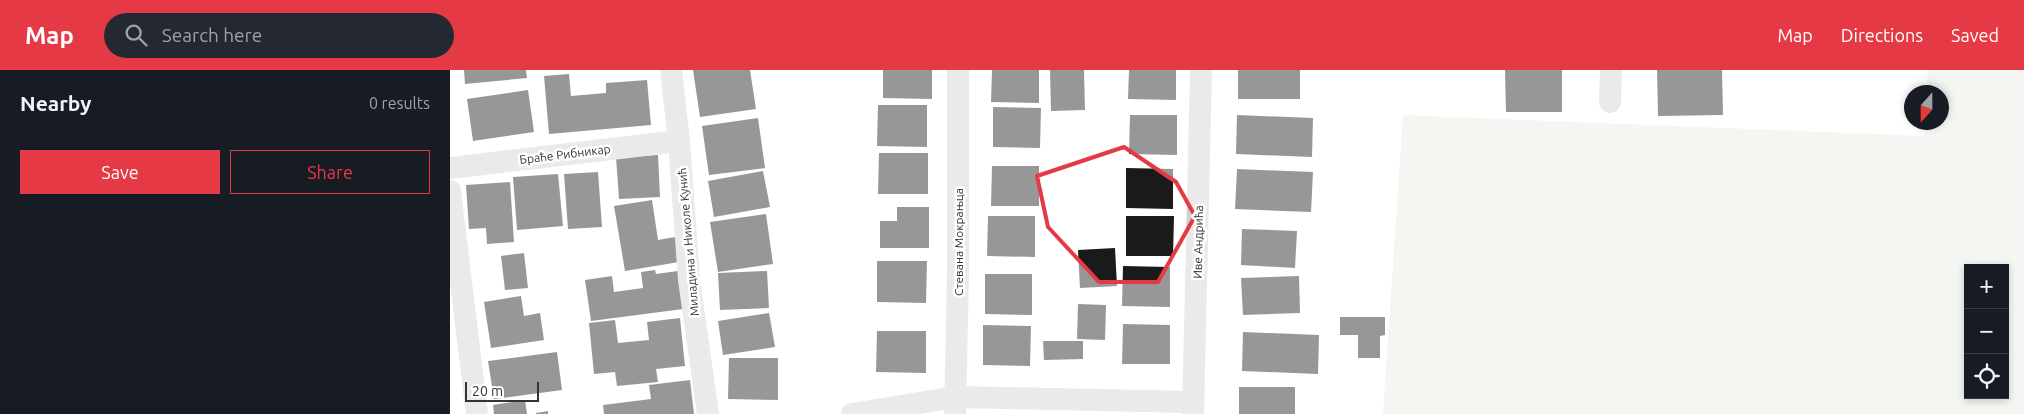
<!DOCTYPE html>
<meta charset="utf-8">
<style>
:root{--surface:#171b24;--page:#242831;--text:#f1f3f6;--muted:#9ea1a6;--line:#363941;--accent:#e63946}
body{margin:0;font-family:Ubuntu,sans-serif;background:var(--page);color:var(--text)}
.controls{position:absolute;right:15px;bottom:15px;display:grid;overflow:hidden;border-radius:0px;box-shadow:0 2px 8px #0003}
.controls button{width:45px;height:45px;display:grid;place-items:center;padding:0;border:0;border-bottom:1px solid var(--line);background:var(--surface);color:var(--text);font:25px sans-serif}
.compass{position:absolute;left:1454px;top:15px;width:45px;height:45px;border-radius:50%;background:var(--surface);box-shadow:0 2px 8px #0003;rotate:201deg}
.scale{position:absolute;left:15px;bottom:12px;width:74px;box-sizing:border-box;padding-left:5px;border:2px solid #333;border-top:0;font-size:14px;line-height:18px;white-space:nowrap;color:#333;-webkit-text-stroke:4px #fff;paint-order:stroke}
.list{margin:0;padding:0;list-style:none}
h2{display:flex;justify-content:space-between;align-items:center;height:65px;margin:0;padding:0 20px;font-size:21px}
h2 small{font-size:16px;font-weight:400;color:var(--muted)}
.actions{display:flex;gap:10px;padding:15px 20px}
.actions a{flex:1;padding:11px 0;border:1px solid var(--accent);border-radius:0px;text-align:center;font-size:18px;color:var(--accent)}
.actions .main{background:var(--accent);color:#fff}
.icon{flex:none;width:28px;height:28px;fill:none;stroke:currentColor;stroke-width:2;stroke-linecap:round;stroke-linejoin:round}
.map{position:relative;flex:none;width:1574px;height:344px;overflow:hidden}
header{display:flex;align-items:center;gap:30px;box-sizing:border-box;height:70px;padding:0 25px;background:var(--accent);color:#fff}
header strong{font-size:24px}
nav{display:flex;gap:28px;margin-inline-start:auto;font-size:18px}
.search{width:350px;height:45px;background:var(--page);display:flex;align-items:center;gap:12px;box-sizing:border-box;padding:0 18px;border-radius:28px;color:var(--muted);font-size:19px}
main{display:flex}
aside{flex:1;background:var(--surface)}
.map>svg:first-child{display:block}
</style>
<header>
<strong>Map</strong>
<div class="search"><svg class="icon" aria-label="search" viewBox="0 0 24 24"><circle cx="10" cy="10" r="6"/><path d="M15 15l6 6"/></svg>Search here</div>
<nav><a>Map</a><a>Directions</a><a>Saved</a></nav>
</header>
<main>
<aside>
<h2>Nearby<small>0 results</small></h2>
<ul class="list">
</ul>
<div class="actions"><a class="main">Save</a><a>Share</a></div>
</aside>
<div class="map">
<svg width="1574" height="344" viewBox="0 0 1574 344">
<rect width="100%" height="100%" fill="#fff"/>
<path fill="#e6ecdf" fill-rule="evenodd" d="M1478,0H1574V344H933L953,45L1474,66L1475,53L1492,52V22H1477ZM1518,198H1555V325H1518Z"/>
<g fill="#1a1a1a">
<polygon points="14,0 76,0 77,8 15,14"/>
<polygon points="243,0 300,0 306,39 250,47"/>
<polygon points="433,0 482,0 482,29 433,28"/>
<polygon points="542,0 589,0 589,33 541,32"/>
<polygon points="600,0 634,0 635,40 601,41"/>
<polygon points="679,0 726,0 726,30 678,29"/>
<rect x="788" y="0" width="62" height="29"/>
<polygon points="1055,0 1112,0 1112,42 1056,42"/>
<polygon points="1207,0 1272,0 1273,45 1208,46"/>
<polygon points="119,4 121,26 156,23 156,13 197,10 201,55 99,64 94,6"/>
<polygon points="78,20 84,62 23,71 17,29"/>
<polygon points="428,35 477,35 477,77 427,76"/>
<polygon points="543,37 591,38 590,78 543,77"/>
<polygon points="680,45 727,45 727,85 679,84"/>
<polygon points="787,45 863,48 862,87 786,84"/>
<polygon points="308,48 315,98 259,105 252,56"/>
<polygon points="429,83 478,83 478,124 428,124"/>
<polygon points="208,85 210,127 169,129 166,87"/>
<polygon points="542,96 589,96 589,136 541,136"/>
<polygon points="676,98 723,99 723,139 676,138"/>
<polygon points="787,99 863,102 861,142 785,139"/>
<polygon points="313,101 320,137 264,147 258,111"/>
<polygon points="148,102 152,157 118,159 114,104"/>
<polygon points="108,104 113,156 67,160 63,107"/>
<polygon points="60,112 64,172 37,174 36,158 19,159 16,115"/>
<polygon points="202,130 208,170 225,167 229,192 175,201 164,136"/>
<polygon points="447,137 479,137 479,178 430,178 430,151 447,151"/>
<polygon points="316,144 323,194 268,202 260,152"/>
<polygon points="538,146 585,146 585,187 537,186"/>
<polygon points="676,146 724,146 723,186 676,186"/>
<polygon points="792,159 847,161 845,198 791,195"/>
<polygon points="665,178 667,216 630,218 628,180"/>
<polygon points="74,183 78,218 55,220 51,186"/>
<polygon points="427,191 477,191 476,233 427,232"/>
<polygon points="673,196 720,197 720,237 672,236"/>
<polygon points="205,200 206,204 228,201 233,239 141,251 135,210 162,206 164,222 193,218 191,202"/>
<polygon points="317,201 319,238 270,240 268,203"/>
<polygon points="535,204 582,204 582,245 535,244"/>
<polygon points="849,206 850,243 793,245 791,208"/>
<polygon points="71,226 74,246 90,243 94,270 41,278 34,232"/>
<polygon points="628,234 656,235 655,270 627,269"/>
<polygon points="319,243 325,277 273,285 268,251"/>
<polygon points="890,247 935,247 935,265 930,266 930,288 908,288 908,265 890,265"/>
<polygon points="230,248 235,296 206,299 208,312 167,316 165,302 144,304 139,253 165,250 168,273 199,270 197,252"/>
<polygon points="673,254 720,255 720,294 672,294"/>
<polygon points="533,255 581,256 580,296 533,295"/>
<polygon points="427,261 476,261 476,303 426,302"/>
<polygon points="793,262 869,265 868,304 792,301"/>
<polygon points="593,271 633,271 633,289 594,290"/>
<polygon points="107,282 112,320 44,329 38,291"/>
<polygon points="279,288 328,288 328,330 278,329"/>
<polygon points="240,310 244,344 154,344 153,335 201,329 199,315"/>
<rect x="789" y="317" width="56" height="27"/>
<polygon points="75,330 77,344 44,344 43,335"/>
<polygon points="98,341 98,344 86,344 86,343"/>
</g>
<g fill="none" stroke-linecap="round" stroke-linejoin="round">
<g stroke="#d0d0d0" stroke-width="22">
<polyline points="221,0 229,71 239,210 258,344"/>
<polyline points="1160,32 1161,0"/>
<polyline points="0,98 229,71"/>
<polyline points="0,121 27,344"/>
<polyline points="402,344 505,327 743,332"/>
<polyline points="505,344 508,201 508,0"/>
<polyline points="743,344 751,0"/>
</g>
</g>
<path d="M0 0H1574V344H0ZM674,77L726,112L745,146L708,212H649L598,157L587,106Z" fill="#fff" fill-opacity=".55" fill-rule="evenodd"/>
<path fill="none" stroke="#e63946" stroke-width="4" stroke-linejoin="round" d="M674,77L726,112L745,146L708,212H649L598,157L587,106Z"/>
<g text-anchor="middle" dominant-baseline="central" stroke-width="5" stroke-linejoin="round" paint-order="stroke">
<g font-size="12" fill="#333" stroke="#fff">
<text transform="translate(115 84) rotate(-7)">Браће Рибникар</text>
<text transform="translate(238 172) rotate(-95)">Миладина и Николе Кунић</text>
<text transform="translate(508 172) rotate(-90)">Стевана Мокрањца</text>
<text transform="translate(748 172) rotate(-89)">Иве Андрића</text>
</g>
</g>
</svg>
<div class="controls">
<button>+</button>
<button>−</button>
<button><svg class="icon" aria-label="locate" viewBox="0 0 24 24"><circle cx="12" cy="12" r="6"/><path d="M12 2v4M12 18v4M2 12h4M18 12h4"/></svg></button>
</div>
<svg class="compass" viewBox="-18 -18 36 36"><path d="M0-13l5 13h-10z" fill="#e53935"/><path d="M0 13l5-13h-10z" fill="#9ea1a6"/></svg>
<div class="scale">20 m</div>
</div>
</main>
